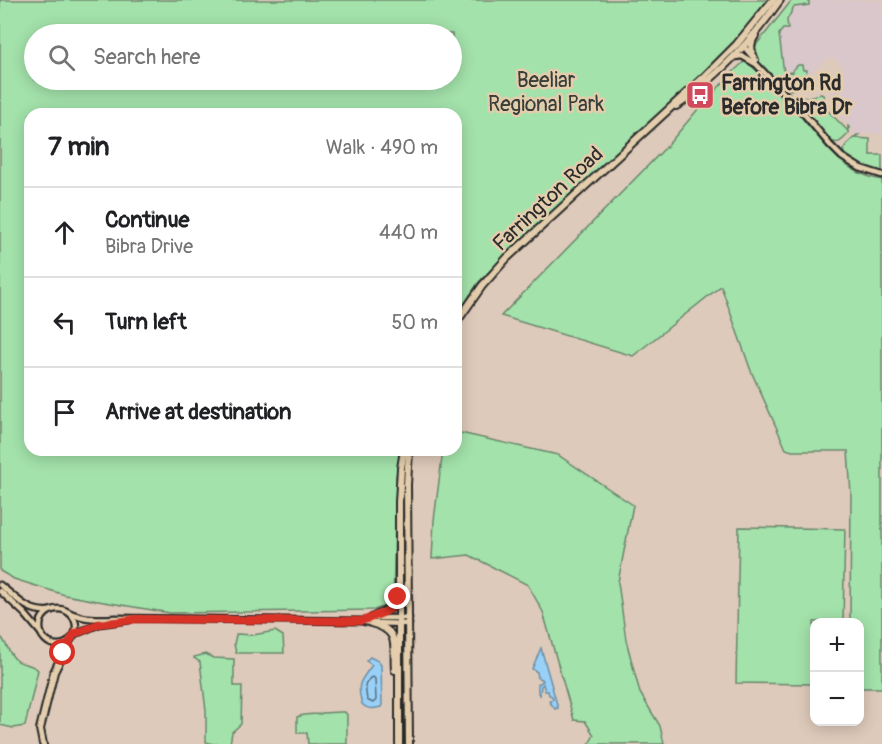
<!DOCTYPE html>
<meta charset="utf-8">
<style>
:root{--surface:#fff;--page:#f2f2f2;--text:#202124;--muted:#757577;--line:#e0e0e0}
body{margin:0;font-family:Pangolin,sans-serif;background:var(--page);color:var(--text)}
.controls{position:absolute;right:18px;bottom:18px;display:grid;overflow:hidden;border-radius:12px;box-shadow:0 3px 15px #0003}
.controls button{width:54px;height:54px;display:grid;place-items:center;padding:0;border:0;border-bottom:2px solid var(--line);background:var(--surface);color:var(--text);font:30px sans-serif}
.stop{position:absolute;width:18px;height:18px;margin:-14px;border:4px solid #d93025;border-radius:50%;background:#fff}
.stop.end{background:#d93025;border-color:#fff;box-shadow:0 2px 6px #0008}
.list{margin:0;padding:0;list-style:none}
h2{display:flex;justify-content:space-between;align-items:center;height:78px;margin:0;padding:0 24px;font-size:26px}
h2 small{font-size:20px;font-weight:400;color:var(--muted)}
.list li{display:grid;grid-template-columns:39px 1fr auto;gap:18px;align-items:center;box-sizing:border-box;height:90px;padding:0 24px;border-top:2px solid var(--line)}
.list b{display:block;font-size:22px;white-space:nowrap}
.list p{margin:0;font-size:20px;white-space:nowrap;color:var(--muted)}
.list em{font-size:20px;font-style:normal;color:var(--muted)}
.icon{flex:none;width:33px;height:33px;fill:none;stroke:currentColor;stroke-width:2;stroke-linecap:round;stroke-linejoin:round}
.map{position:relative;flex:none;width:882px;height:744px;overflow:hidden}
.search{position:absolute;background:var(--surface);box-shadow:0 3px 15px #0003;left:24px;top:24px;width:438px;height:66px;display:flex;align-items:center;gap:15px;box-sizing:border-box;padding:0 21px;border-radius:33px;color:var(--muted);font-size:22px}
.panel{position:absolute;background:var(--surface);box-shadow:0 3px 15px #0003;left:24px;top:108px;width:438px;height:348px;border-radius:18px}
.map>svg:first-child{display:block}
</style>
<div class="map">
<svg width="882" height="744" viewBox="0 0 882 744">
<rect width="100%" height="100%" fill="#decaba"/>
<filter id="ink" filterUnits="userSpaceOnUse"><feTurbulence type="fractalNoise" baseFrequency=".0167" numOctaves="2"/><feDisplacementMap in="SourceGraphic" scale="12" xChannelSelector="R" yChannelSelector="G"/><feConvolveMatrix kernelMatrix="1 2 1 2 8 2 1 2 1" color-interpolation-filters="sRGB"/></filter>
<g filter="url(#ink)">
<polygon fill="#d9c7cb" points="794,0 882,0 882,134 853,134 849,125 831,106 830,91 838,81 843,71 843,67 837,60 831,58 826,60 811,73 781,78 775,34"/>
<g fill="#a3e2ab" stroke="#67866b" stroke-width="1.5" fill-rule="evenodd">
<path d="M0,0H769L763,9L716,63L507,253L478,283L456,316V114H30V450H401L396,476L393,603L374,610L170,613L92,600L65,595L14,579L0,571ZM34,34H452V80H34Z"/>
<path d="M792,0H809V5L794,7L787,20L788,29H783L779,34L784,73L793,72V70L798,65H802L803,70H807C805,80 799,89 789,90L783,87L760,63L756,58L753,49Z"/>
<path d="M745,61C754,67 762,76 769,84C780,95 792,106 802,118C824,144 845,175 882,180V688H860V622H850L851,494L848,451H792L786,449L751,371L721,286L633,356L501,316L667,146L699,108L736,69Z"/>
<path d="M821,94L823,95L826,103V109L848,131V126L849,127V133C844,138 839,146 831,141L798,101V99Z"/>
<polygon points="857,135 859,135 856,138 870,139 870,155 882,155 882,172 862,165 844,153 843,151 846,145"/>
<polygon points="456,432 558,455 633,505 618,582 626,640 640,693 660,726 664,744 589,744 594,735 585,721 574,720 543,612 528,585 469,555 432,559 434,520 443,450 456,450"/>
<polygon points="739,527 845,529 843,622 814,622 814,684 736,683"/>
<polygon points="275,631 283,636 284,653 236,653 234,644 236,635 237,634 253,635"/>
<path d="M2,638C7,645 9,654 16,660C23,665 32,664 38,670L25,726L13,728L0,725V639Z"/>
<polygon points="206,654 213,658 234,659 234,686 242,686 241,724 232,732 230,744 213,744 206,742 206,711 200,662 194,658 194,657"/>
<path d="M340,712H345L347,715V744H308L307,733H297V717C304,714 311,714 320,714L322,713Z"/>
</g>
<g fill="#98d0f7" stroke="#6c8ea5" stroke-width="1.5">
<polygon points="541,648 558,708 555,709 549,701 553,699 552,696 549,695 548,691 545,691 543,684 541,686 540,695 538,693 538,684 543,681 542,679 538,678 537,672 532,669"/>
<path d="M370,657L378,661L381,665L382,705L381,707C373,709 368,710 362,704C356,683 360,682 372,665L366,661Z"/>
</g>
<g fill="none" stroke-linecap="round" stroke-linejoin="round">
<polygon stroke="#576d7d" stroke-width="1.5" points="373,677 375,679 376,700 373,703 367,700 365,685 370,678"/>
<g stroke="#2b2b2b" stroke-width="9">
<g id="minor">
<polyline points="746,49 752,56"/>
<polyline points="735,57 742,56 756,64 805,115 830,145 842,157 860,168 882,175"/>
<path d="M0,585C16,597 27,613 49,611"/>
<polyline points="0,591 25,614 41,633"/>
<circle cx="58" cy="627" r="18"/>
<path d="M68,612C85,620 99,619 117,618L361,621L371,623L409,624"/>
<polyline points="373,618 409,618"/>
<polyline points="75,633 80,632 99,624 129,620"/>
</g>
</g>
<g stroke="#2b2b2b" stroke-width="10">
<g id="major">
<path d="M755,60C751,51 749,44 755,36"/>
<path d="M676,106C684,102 691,95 698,89C730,64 757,33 780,0"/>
<polyline points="456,323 482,286 507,258 704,77 737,44 773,0"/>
<polyline points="409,450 407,485 409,744"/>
<path d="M372,618C382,611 391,612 397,600"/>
<path d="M371,623C401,631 393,645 395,670"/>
<polyline points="43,744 40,729 54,672 70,640"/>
<polyline points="399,744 399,502 401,468 404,450"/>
</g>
</g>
<use href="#minor" stroke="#e3cdac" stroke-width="4.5"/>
<use href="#major" stroke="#e3cdac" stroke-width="6"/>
</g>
</g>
<g fill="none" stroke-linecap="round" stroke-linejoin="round" filter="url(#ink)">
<path stroke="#d93025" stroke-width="8" d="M63,653L75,633C84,632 91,626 99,624C111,622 123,622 135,619L361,621C368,619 390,611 394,606C395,605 398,599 398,597"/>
</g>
<defs>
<g id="bus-square" transform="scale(1.5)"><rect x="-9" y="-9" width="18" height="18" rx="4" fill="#d1495b" stroke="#e3cdac"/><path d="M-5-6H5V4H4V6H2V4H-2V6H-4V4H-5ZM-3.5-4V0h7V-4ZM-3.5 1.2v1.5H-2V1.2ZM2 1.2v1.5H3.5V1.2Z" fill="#fff"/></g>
</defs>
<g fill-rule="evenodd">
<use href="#bus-square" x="700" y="95"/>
</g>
<g text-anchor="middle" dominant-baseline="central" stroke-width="5" stroke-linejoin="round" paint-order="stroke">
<g font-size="21" fill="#373d38" stroke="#e3cdac">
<text x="546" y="80">Beeliar<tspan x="546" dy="24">Regional Park</tspan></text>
</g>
<g font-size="21" font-weight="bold" fill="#2b2b2b" stroke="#e3cdac" text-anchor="start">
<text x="721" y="83">Farrington Rd<tspan x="721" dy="24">Before Bibra Dr</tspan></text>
</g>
<g font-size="21" fill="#2b2b2b" stroke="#e3cdac">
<text transform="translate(548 199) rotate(-43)">Farrington Road</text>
</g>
</g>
</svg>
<div class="controls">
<button>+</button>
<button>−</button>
</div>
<div class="stop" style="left:63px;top:653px"></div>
<div class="stop end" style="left:398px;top:597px"></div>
<div class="search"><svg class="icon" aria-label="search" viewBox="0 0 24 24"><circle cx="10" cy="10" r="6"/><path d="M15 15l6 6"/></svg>Search here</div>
<section class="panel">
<h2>7 min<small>Walk · 490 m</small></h2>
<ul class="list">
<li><svg class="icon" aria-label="ahead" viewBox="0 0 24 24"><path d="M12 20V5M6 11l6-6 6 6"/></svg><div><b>Continue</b><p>Bibra Drive</p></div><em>440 m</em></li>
<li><svg class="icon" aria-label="left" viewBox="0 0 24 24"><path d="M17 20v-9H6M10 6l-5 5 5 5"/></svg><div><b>Turn left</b></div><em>50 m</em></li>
<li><svg class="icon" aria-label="arrive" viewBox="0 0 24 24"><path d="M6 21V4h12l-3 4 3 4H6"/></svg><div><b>Arrive at destination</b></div></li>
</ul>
</section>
</div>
